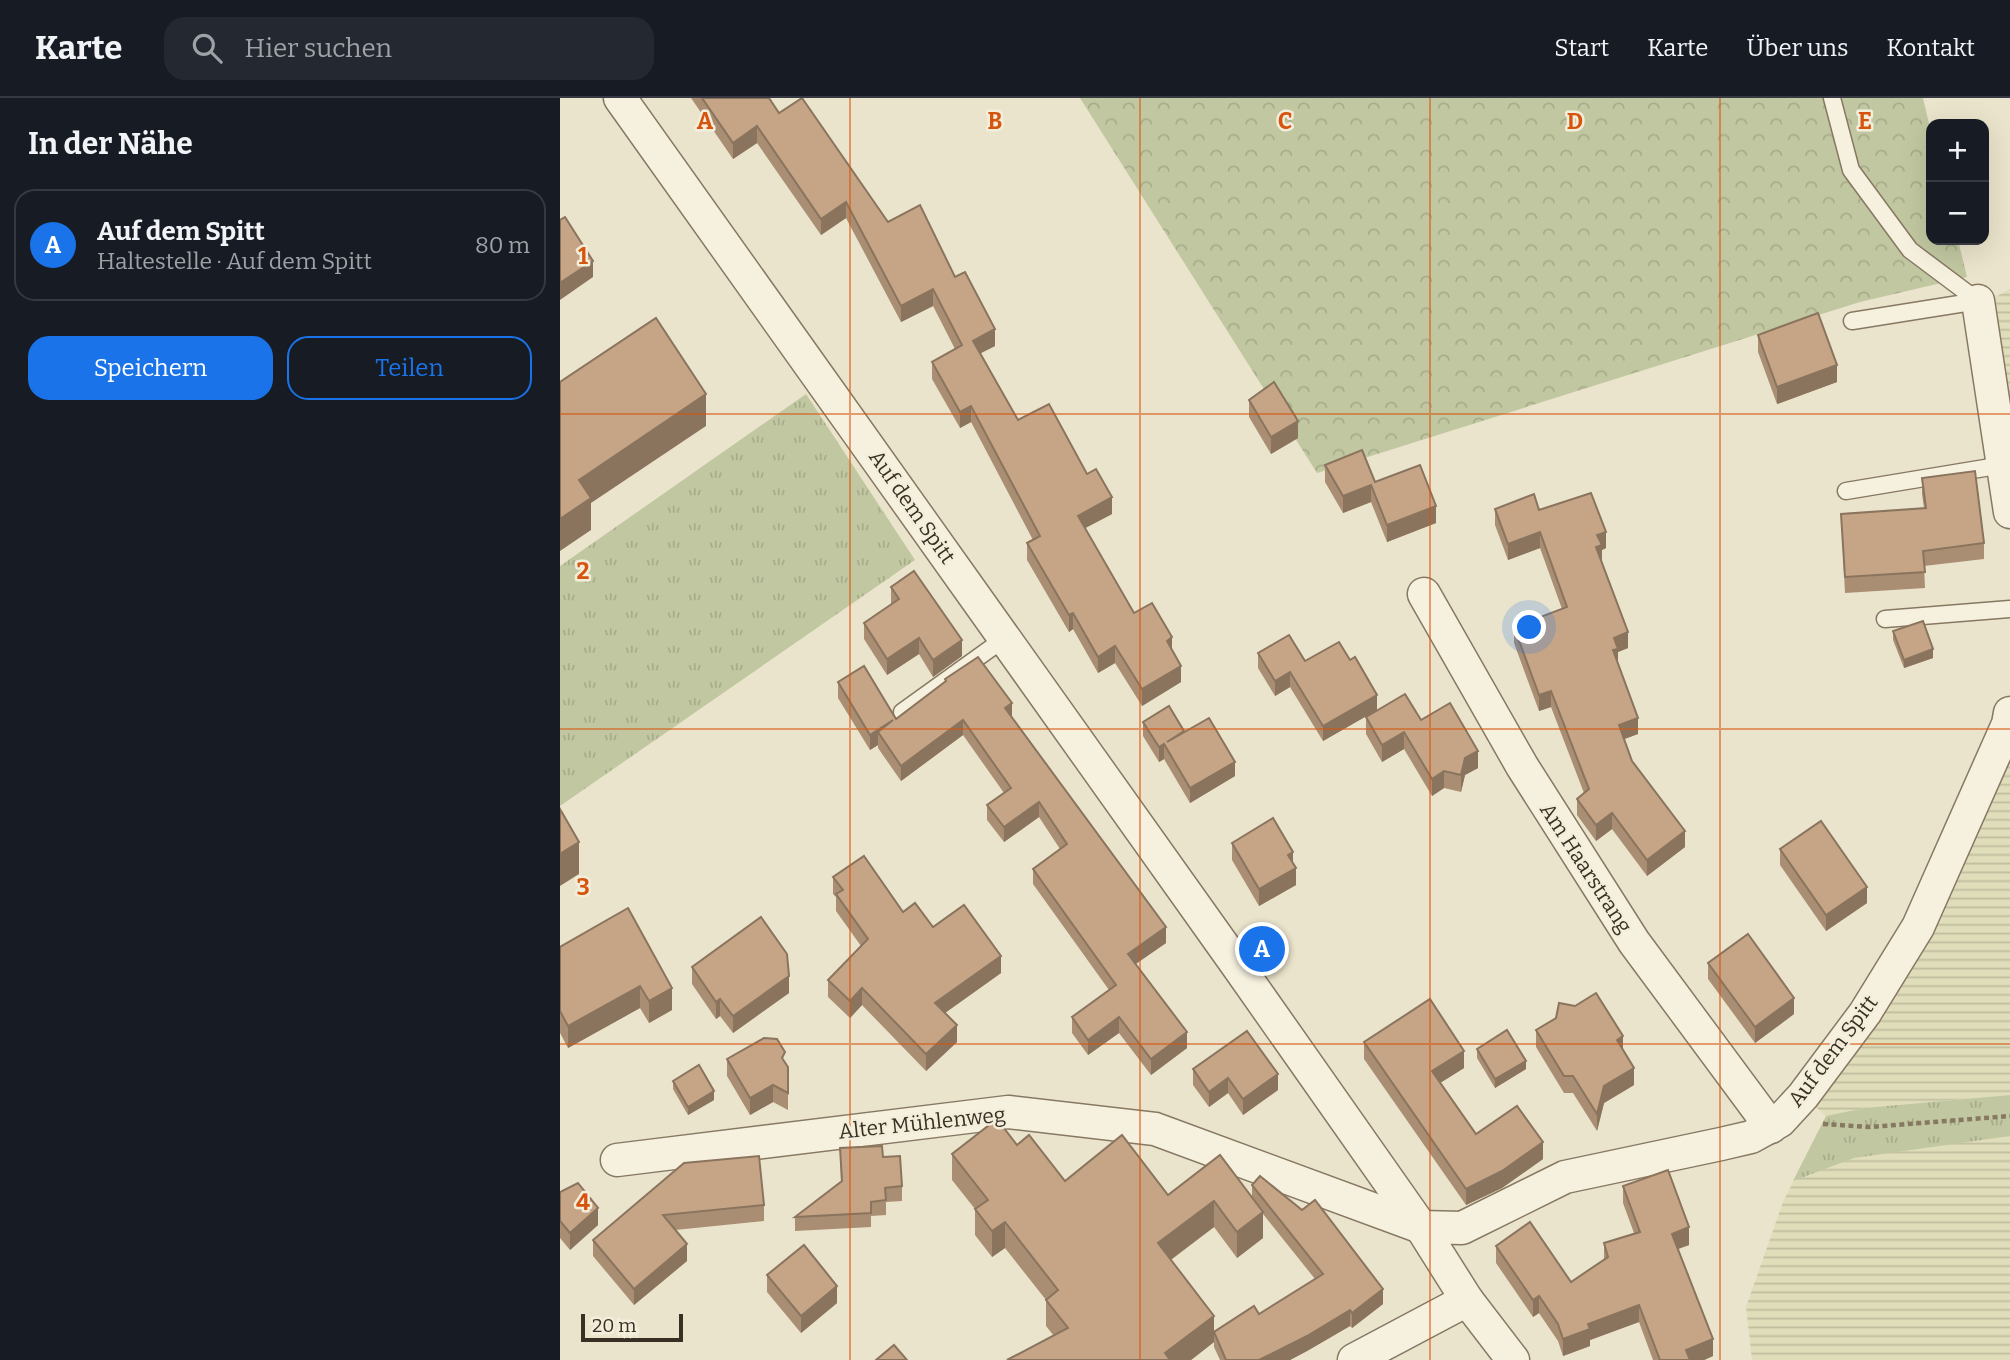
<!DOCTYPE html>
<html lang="de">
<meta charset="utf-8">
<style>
:root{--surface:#171b24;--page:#242831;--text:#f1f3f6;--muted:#9ea1a6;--line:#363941;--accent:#1a73e8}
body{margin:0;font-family:Bitter,serif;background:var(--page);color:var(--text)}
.controls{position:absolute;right:21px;top:21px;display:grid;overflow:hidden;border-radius:14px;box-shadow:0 7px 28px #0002}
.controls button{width:63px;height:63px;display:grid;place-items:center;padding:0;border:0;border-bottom:2px solid var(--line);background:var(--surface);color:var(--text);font:35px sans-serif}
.scale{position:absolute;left:21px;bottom:18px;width:102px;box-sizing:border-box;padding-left:7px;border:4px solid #393023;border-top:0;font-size:19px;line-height:24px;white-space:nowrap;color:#393023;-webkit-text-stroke:5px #f3eedb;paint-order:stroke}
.you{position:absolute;left:970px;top:530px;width:24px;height:24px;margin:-18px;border:5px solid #fff;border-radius:50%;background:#1a73e8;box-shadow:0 0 0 10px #1a73e833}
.badge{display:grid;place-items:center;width:46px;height:46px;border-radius:50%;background:var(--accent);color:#fff;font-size:23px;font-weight:700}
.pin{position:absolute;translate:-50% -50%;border:4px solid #fff;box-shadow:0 2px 7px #0006}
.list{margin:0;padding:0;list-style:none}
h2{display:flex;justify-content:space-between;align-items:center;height:91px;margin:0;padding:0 28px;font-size:30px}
h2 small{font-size:23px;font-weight:400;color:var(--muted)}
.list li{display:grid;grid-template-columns:46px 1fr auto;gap:21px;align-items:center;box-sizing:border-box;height:112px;margin:0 14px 14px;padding:0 14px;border:2px solid var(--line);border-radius:21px}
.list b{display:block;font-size:26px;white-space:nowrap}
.list p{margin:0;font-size:23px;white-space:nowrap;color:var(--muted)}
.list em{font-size:23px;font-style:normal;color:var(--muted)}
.actions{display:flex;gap:14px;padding:21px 28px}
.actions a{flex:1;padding:16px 0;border:2px solid var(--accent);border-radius:21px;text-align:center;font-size:24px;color:var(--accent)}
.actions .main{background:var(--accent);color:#fff}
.icon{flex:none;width:38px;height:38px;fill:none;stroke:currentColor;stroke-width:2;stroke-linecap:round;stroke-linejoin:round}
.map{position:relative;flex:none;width:1450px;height:1262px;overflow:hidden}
header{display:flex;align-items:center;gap:42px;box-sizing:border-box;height:98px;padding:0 35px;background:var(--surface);border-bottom:2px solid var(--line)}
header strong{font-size:33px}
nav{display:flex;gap:38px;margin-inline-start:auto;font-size:24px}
.search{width:490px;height:63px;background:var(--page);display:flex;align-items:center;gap:18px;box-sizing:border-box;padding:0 24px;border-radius:21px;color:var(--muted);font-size:26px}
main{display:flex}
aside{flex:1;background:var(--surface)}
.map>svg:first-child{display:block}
</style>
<header>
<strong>Karte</strong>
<div class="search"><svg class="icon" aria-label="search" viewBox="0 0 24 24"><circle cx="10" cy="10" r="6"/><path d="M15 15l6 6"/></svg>Hier suchen</div>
<nav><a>Start</a><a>Karte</a><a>Über uns</a><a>Kontakt</a></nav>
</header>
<main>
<aside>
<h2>In der Nähe<small></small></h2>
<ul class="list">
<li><span class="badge">A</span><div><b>Auf dem Spitt</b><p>Haltestelle · Auf dem Spitt</p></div><em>80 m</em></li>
</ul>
<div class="actions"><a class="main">Speichern</a><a>Teilen</a></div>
</aside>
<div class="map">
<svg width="1450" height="1262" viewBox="0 0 1450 1262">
<defs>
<pattern id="farmland-rules" width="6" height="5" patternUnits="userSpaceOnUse" patternTransform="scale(1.75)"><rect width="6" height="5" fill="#e0ddba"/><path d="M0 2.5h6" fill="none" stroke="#c1bea0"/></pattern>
<pattern id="grass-tufts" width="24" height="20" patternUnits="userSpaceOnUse" patternTransform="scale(1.75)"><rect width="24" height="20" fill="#c1c8a1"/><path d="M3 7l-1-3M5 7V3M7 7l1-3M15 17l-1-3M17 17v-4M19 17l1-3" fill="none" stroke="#a7ac8a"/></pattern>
<pattern id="forest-crowns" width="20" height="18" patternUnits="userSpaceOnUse" patternTransform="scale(1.75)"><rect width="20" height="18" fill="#c1c8a1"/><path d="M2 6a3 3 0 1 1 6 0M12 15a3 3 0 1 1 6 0" fill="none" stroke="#a7ac8a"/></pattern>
</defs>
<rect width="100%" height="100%" fill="#ebe4cc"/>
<g fill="url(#farmland-rules)">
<polygon points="1450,191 1450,380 1424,205"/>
<polygon points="1450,635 1450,997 1304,1010 1266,1018 1247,1001"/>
<polygon points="1450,1022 1450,1262 1192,1262 1186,1209 1223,1104 1260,1030"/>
</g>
<g fill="url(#grass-tufts)">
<polygon points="246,296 355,462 0,708 0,468"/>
<polygon points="1450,997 1450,1038 1294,1060 1233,1083 1266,1018 1304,1010"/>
</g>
<polygon fill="url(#forest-crowns)" points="520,0 1363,0 1371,34 1371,142 1398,142 1407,179 1300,204 757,375"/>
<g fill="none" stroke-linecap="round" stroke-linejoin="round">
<g stroke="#877862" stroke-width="19">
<g id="lane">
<polyline points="1272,0 1291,72 1350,152 1418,203"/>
<polyline points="1292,223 1418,203"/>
<polyline points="1286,393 1443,367"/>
<polyline points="1325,521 1450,511"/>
<polyline points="342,614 445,540"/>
</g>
</g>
<g stroke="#877862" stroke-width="35">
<g id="street">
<polyline points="60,0 677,867 861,1129 907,1202 953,1262"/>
<polyline points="1418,203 1450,414"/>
<polyline points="864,496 962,668 1074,844 1211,1029"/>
<polyline points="57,1062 448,1014 595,1031 861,1129 902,1130 1005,1079 1161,1046 1191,1039 1220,1023 1243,998 1305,915 1358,829 1448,626 1450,615"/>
<polyline points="794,1262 907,1202"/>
</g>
</g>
<polyline stroke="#877862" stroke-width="4.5" stroke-dasharray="5 3.5" stroke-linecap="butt" points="1263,1026 1310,1029 1450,1018"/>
<use href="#lane" stroke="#f6f1df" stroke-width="16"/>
<use href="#street" stroke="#f6f1df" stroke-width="32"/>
</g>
<g fill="#a98e73" fill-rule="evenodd">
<polygon points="131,0 209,0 219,15 328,124 395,179 435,248 421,255 458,322 527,376 552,416 525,430 574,515 612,553 621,584 582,608 555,565 538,575 513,531 509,534 467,462 467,445 473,442 411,324 400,330 372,281 372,264 395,251 373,208 341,224 286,120 261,137 197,45 173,61"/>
<polygon points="1198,237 1277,284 1217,306 1198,254"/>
<polygon points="689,302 738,340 711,356 689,319"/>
<polygon points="765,367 815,384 876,425 827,444 811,404 783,415 765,384"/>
<polygon points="1362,380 1424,445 1424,461 1364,468 1365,490 1285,495 1281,416 1364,410 1362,396"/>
<polygon points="935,411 979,412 1046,450 1042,452 1041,463 1068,550 1058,554 1058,565 1078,636 1064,641 1072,663 1125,749 1087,778 1052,731 1036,743 1017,717 1017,701 1024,695 991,609 979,613 954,545 954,529 1002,511 980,450 948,462 935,427"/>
<polygon points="331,489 402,558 373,579 359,556 327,577 304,541 304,525 332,506 331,505"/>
<polygon points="1333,533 1373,560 1344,570 1333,542"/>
<polygon points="698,555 745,563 817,612 763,643 730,589 715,598 698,570"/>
<polygon points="385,581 452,620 606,845 576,866 627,950 591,977 559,935 528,957 512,935 512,919 549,892 473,786 473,771 500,751 479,719 444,744 427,722 427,707 444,695 403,637 341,683 318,650 318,647 310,652 278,600 278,584 336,621 385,584"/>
<polygon points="806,619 861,622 918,670 905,677 901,694 884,690 872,698 844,651 822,664 806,636"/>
<polygon points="583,624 624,634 675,678 630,705 604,661 599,664 583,638"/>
<polygon points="672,745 733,764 736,787 699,808 672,762"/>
<polygon points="1220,751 1307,805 1266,833 1220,767"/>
<polygon points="273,779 373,829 441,875 385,915 397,944 366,973 302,907 290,920 268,899 268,882 301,848 276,813 276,799 273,796"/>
<polygon points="68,810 112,912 89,925 80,910 8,950 0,935 0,849"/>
<polygon points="1148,865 1234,916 1195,945 1148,881"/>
<polygon points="132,869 229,895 173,935 160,918 156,921 132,886"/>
<polygon points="976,932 1063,952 1074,987 1044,1005 1037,1033 1013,995 1004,995 976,949"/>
<polygon points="804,944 904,970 880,985 916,1036 983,1061 942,1090 906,1107 804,961"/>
<polygon points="917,951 966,971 935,990 917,960"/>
<polygon points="167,961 225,964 228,969 228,1012 213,1004 190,1017 167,978"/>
<polygon points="633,971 718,992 683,1017 668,995 649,1009 633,987"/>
<polygon points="113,983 154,1002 128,1017 113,991"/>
<path d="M457,1047L505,1083L608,1097L692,1099V1087L823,1206L792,1230L790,1228L747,1253L730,1262H660L654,1249V1244L631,1262H447L494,1238L486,1228V1202L445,1150L432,1159L415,1137V1111L392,1082V1056ZM703,1116L755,1181L699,1216L654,1233L611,1162L654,1129L677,1160L703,1140Z"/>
<polygon points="280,1050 323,1059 342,1088 342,1103 326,1104 326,1117 311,1118 311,1129 235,1133 235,1119 281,1084"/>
<polygon points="124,1065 204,1107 204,1123 115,1132 127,1163 74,1207 33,1158 33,1142"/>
<polygon points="1063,1088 1129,1147 1118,1151 1153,1258 1144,1262 1093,1262 1079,1224 1030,1242 1030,1248 1003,1258 998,1243 979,1215 973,1219 936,1165 936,1148 1011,1184 1044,1162 1044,1145 1074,1135 1063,1105"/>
<polygon points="0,1094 38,1127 10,1152 0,1140"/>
<polygon points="207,1177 277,1205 241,1235 207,1194"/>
</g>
<g fill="#8a745e">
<polygon points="197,28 197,45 173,61 173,45"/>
<polygon points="286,104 286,120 261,137 261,121"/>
<polygon points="33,163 33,179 0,202 0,185"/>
<polygon points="373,191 373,208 341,224 341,208"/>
<polygon points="435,231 435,248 413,259 413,243"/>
<polygon points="1277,267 1277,284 1217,306 1217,289"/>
<polygon points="146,296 146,328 31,405 31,432 0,453 0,421 19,382"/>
<polygon points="411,308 411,324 400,330 400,314"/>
<polygon points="738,323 738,340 711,356 711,339"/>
<polygon points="811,387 811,404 783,415 783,398"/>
<polygon points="552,399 552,416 518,434 518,418"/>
<polygon points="876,408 876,425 827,444 827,427"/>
<polygon points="980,434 980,450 948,462 948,446"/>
<polygon points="1046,434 1046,450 1042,452 1042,463 1036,449 1037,437"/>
<polygon points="513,515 513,531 509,534 509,517"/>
<polygon points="1068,534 1068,550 1058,554 1058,567 1053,568 1054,540"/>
<polygon points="612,539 612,556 607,543"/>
<polygon points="359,540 359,556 327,577 327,561"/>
<polygon points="402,542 402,558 373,579 373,562"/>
<polygon points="555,548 555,565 538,575 538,559"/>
<polygon points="1373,551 1373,560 1344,570 1344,562"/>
<polygon points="621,568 621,584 582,608 582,591"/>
<polygon points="730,574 730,589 715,598 715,583"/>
<polygon points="991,593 991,609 979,613 979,597"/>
<polygon points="817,597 817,612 763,643 763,628"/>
<polygon points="452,605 452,620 445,610"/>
<polygon points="1078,620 1078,636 1059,643 1059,627"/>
<polygon points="333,622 318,634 318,647 310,652 310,637"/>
<polygon points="403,622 403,637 341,683 341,668"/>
<polygon points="844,634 844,651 822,664 822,647"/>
<polygon points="604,646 604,661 599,664 599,649"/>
<polygon points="918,653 918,670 905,677 901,694 901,677 905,660"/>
<polygon points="675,664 675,678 630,705 630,690"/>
<polygon points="884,673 884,690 872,698 872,681"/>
<polygon points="479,704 479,719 444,744 444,729"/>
<polygon points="1052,715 1052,731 1036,743 1036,727"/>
<polygon points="1125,733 1125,749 1087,778 1087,762"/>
<polygon points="19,744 19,776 0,788 0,756"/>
<polygon points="733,754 733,771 736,770 736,787 699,808 699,791 728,757"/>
<polygon points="1307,789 1307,805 1266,833 1266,817"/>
<polygon points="606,829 606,845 568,871 568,856"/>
<polygon points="441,858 441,875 375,922 375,905"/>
<polygon points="229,878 229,895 173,935 173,918"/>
<polygon points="80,888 80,910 8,950 8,928"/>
<polygon points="112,890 112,912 89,925 89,903"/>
<polygon points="302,890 302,907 290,920 290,903"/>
<polygon points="1234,900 1234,916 1195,945 1195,929"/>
<polygon points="160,901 160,918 156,921 156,904"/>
<polygon points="559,919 559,935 528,957 528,942"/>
<polygon points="397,927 397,944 366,973 366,956"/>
<polygon points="627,934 627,950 591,977 591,961"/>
<polygon points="1063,938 1063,955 1057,942"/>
<polygon points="904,953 904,970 872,990 872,973"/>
<polygon points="966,963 966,971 935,990 935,981"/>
<polygon points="1074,970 1074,987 1044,1005 1037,1033 1037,1016 1044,988"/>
<polygon points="718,976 718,992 683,1017 683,1001"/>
<polygon points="668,980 668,995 649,1009 649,994"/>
<polygon points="213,987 213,1004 190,1017 190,1000"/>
<polygon points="154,993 154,1002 128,1017 128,1009"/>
<polygon points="983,1044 983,1061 942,1090 906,1107 906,1091"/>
<polygon points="654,1103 654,1129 598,1171 598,1145"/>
<polygon points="38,1110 38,1127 10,1152 10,1135"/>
<polygon points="703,1114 703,1140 677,1160 677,1134"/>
<polygon points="445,1124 445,1150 432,1159 432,1133"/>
<polygon points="1129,1129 1129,1147 1112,1153 1112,1136"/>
<polygon points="127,1146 127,1163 74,1207 74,1191"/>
<polygon points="277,1188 277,1205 241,1235 241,1218"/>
<polygon points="823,1191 823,1206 792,1230 792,1215"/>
<polygon points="979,1198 979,1215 973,1219 973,1202"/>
<polygon points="1079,1207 1079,1224 1030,1242 1030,1248 1003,1258 1003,1241 1028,1226"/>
<polygon points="790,1212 790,1228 747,1253 730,1262 699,1262"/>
<polygon points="654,1218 654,1244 631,1262 605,1262 605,1255"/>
<polygon points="1153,1241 1153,1258 1144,1262 1126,1262 1126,1252"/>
</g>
<g fill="#c5a586" stroke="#8a745e" stroke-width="2">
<polygon points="142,0 209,0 219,15 242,0 328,124 360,107 395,179 405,174 435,231 413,243 458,322 489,306 527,376 536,371 552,399 518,418 574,515 592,505 612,539 607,543 621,568 582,591 555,548 538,559 513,515 509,517 467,445 480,438 411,308 400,314 372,264 402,247 373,191 341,208 286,104 261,121 197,28 173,45"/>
<polygon points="5,119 33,163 0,185 0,122"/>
<polygon points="1258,215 1277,267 1217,289 1198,237"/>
<polygon points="96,220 146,296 19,382 31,400 0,421 0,284"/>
<polygon points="714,284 738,323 711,339 689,302"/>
<polygon points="802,352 815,384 860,367 876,408 827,427 811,387 783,398 765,367"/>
<polygon points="1415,373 1424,445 1363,453 1365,474 1285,479 1281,416 1366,410 1362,380"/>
<polygon points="1031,395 1046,434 1037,437 1042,447 1036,449 1068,534 1054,540 1058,551 1053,552 1078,620 1059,627 1072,663 1125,733 1087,762 1052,715 1036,727 1017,701 1029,691 991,593 979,597 954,529 1007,509 980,434 948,446 935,411 974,396 979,412"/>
<polygon points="354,473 402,542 373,562 359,540 327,561 304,525 339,501 331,489"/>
<polygon points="1363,523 1373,551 1344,562 1333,533"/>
<polygon points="729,537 745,563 779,544 790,562 795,559 817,597 763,628 730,574 715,583 698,555"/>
<polygon points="418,559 452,605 445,610 606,829 568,856 627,934 591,961 559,919 528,942 512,919 556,887 473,771 507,746 479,704 444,729 427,707 451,690 403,622 341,668 318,634 333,622 310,637 278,584 304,568 336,621 386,583 385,581"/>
<polygon points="845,596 861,622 890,605 918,653 905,660 901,677 884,673 872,681 844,634 822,647 806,619"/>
<polygon points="609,608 624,633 607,644 649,620 675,664 630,690 604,646 599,649 583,624"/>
<polygon points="0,711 19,744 0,756"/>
<polygon points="713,720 733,754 728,757 736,770 699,791 672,745"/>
<polygon points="1261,723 1307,789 1266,817 1220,751"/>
<polygon points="304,758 343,814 355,805 373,829 404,807 441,858 375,905 397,927 366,956 302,890 290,903 268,882 308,841 276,796 283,792 273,779"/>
<polygon points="68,810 112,890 89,903 80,888 8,928 0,913 0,849"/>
<polygon points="201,819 227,856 229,878 173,918 160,901 156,904 132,869"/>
<polygon points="1188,836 1234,900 1195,929 1148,865"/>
<polygon points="1036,895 1063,938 1057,942 1074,970 1044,988 1037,1016 1013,978 1004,978 976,932 996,920 999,905 1015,908"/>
<polygon points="870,901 904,953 872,973 916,1036 957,1008 983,1044 942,1073 906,1091 804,944"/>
<polygon points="947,932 966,963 935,981 917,951"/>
<polygon points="687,933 718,976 683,1001 668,980 649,994 633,971"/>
<polygon points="204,940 217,941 225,954 222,960 228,969 228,995 213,987 190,1000 167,961"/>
<polygon points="139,967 154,993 128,1009 113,983"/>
<polygon points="437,1021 457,1047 469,1037 505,1083 562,1037 608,1097 660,1057 703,1114 677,1134 654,1103 598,1145 654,1218 605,1255 610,1262 447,1262 508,1230 486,1202 498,1192 445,1124 432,1133 415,1111 428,1102 392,1056"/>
<polygon points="322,1048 323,1059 340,1058 342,1088 325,1090 326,1102 311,1104 311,1115 235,1119 282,1083 280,1050"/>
<polygon points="199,1058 204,1107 103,1117 127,1146 74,1191 33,1142 124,1065"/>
<polygon points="1108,1072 1129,1129 1112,1136 1153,1241 1126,1252 1130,1262 1100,1262 1079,1207 1028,1226 1030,1231 1003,1241 998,1226 979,1198 973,1202 936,1148 970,1124 1011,1184 1048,1159 1044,1145 1080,1134 1063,1088"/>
<polygon points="700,1078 742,1112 755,1102 823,1191 792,1215 790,1212 747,1238 699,1262 666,1262 654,1234 694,1208 699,1216 763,1176 692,1087"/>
<polygon points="18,1085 38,1110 10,1135 0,1123 0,1094"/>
<polygon points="244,1147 277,1188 241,1218 207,1177"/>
<polygon points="334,1247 347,1262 316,1262"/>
</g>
<path fill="none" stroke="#d6550e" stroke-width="2" stroke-opacity="0.55" d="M290,0V1262M580,0V1262M870,0V1262M1160,0V1262M0,316H1450M0,631H1450M0,946H1450"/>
<g text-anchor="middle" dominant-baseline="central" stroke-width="5" stroke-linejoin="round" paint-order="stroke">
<g font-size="21" fill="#393023" stroke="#f3eedb">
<text transform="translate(352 409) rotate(55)">Auf dem Spitt</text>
<text transform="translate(1026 770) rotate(57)">Am Haarstrang</text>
<text transform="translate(1273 953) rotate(-53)">Auf dem Spitt</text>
<text transform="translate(362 1025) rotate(-6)">Alter Mühlenweg</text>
</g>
</g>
<g font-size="23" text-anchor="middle" font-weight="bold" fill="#d6550e" stroke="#f3eedb" stroke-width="5" stroke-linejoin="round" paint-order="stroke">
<text x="145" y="31">A</text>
<text x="435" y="31">B</text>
<text x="725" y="31">C</text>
<text x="1015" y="31">D</text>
<text x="1305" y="31">E</text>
<text x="23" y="166">1</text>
<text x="23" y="481">2</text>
<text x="23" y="797">3</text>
<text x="23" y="1112">4</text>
</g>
</svg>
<div class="controls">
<button>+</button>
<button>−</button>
</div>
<div class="scale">20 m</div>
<div class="you"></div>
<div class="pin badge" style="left:702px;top:851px">A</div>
</div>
</main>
